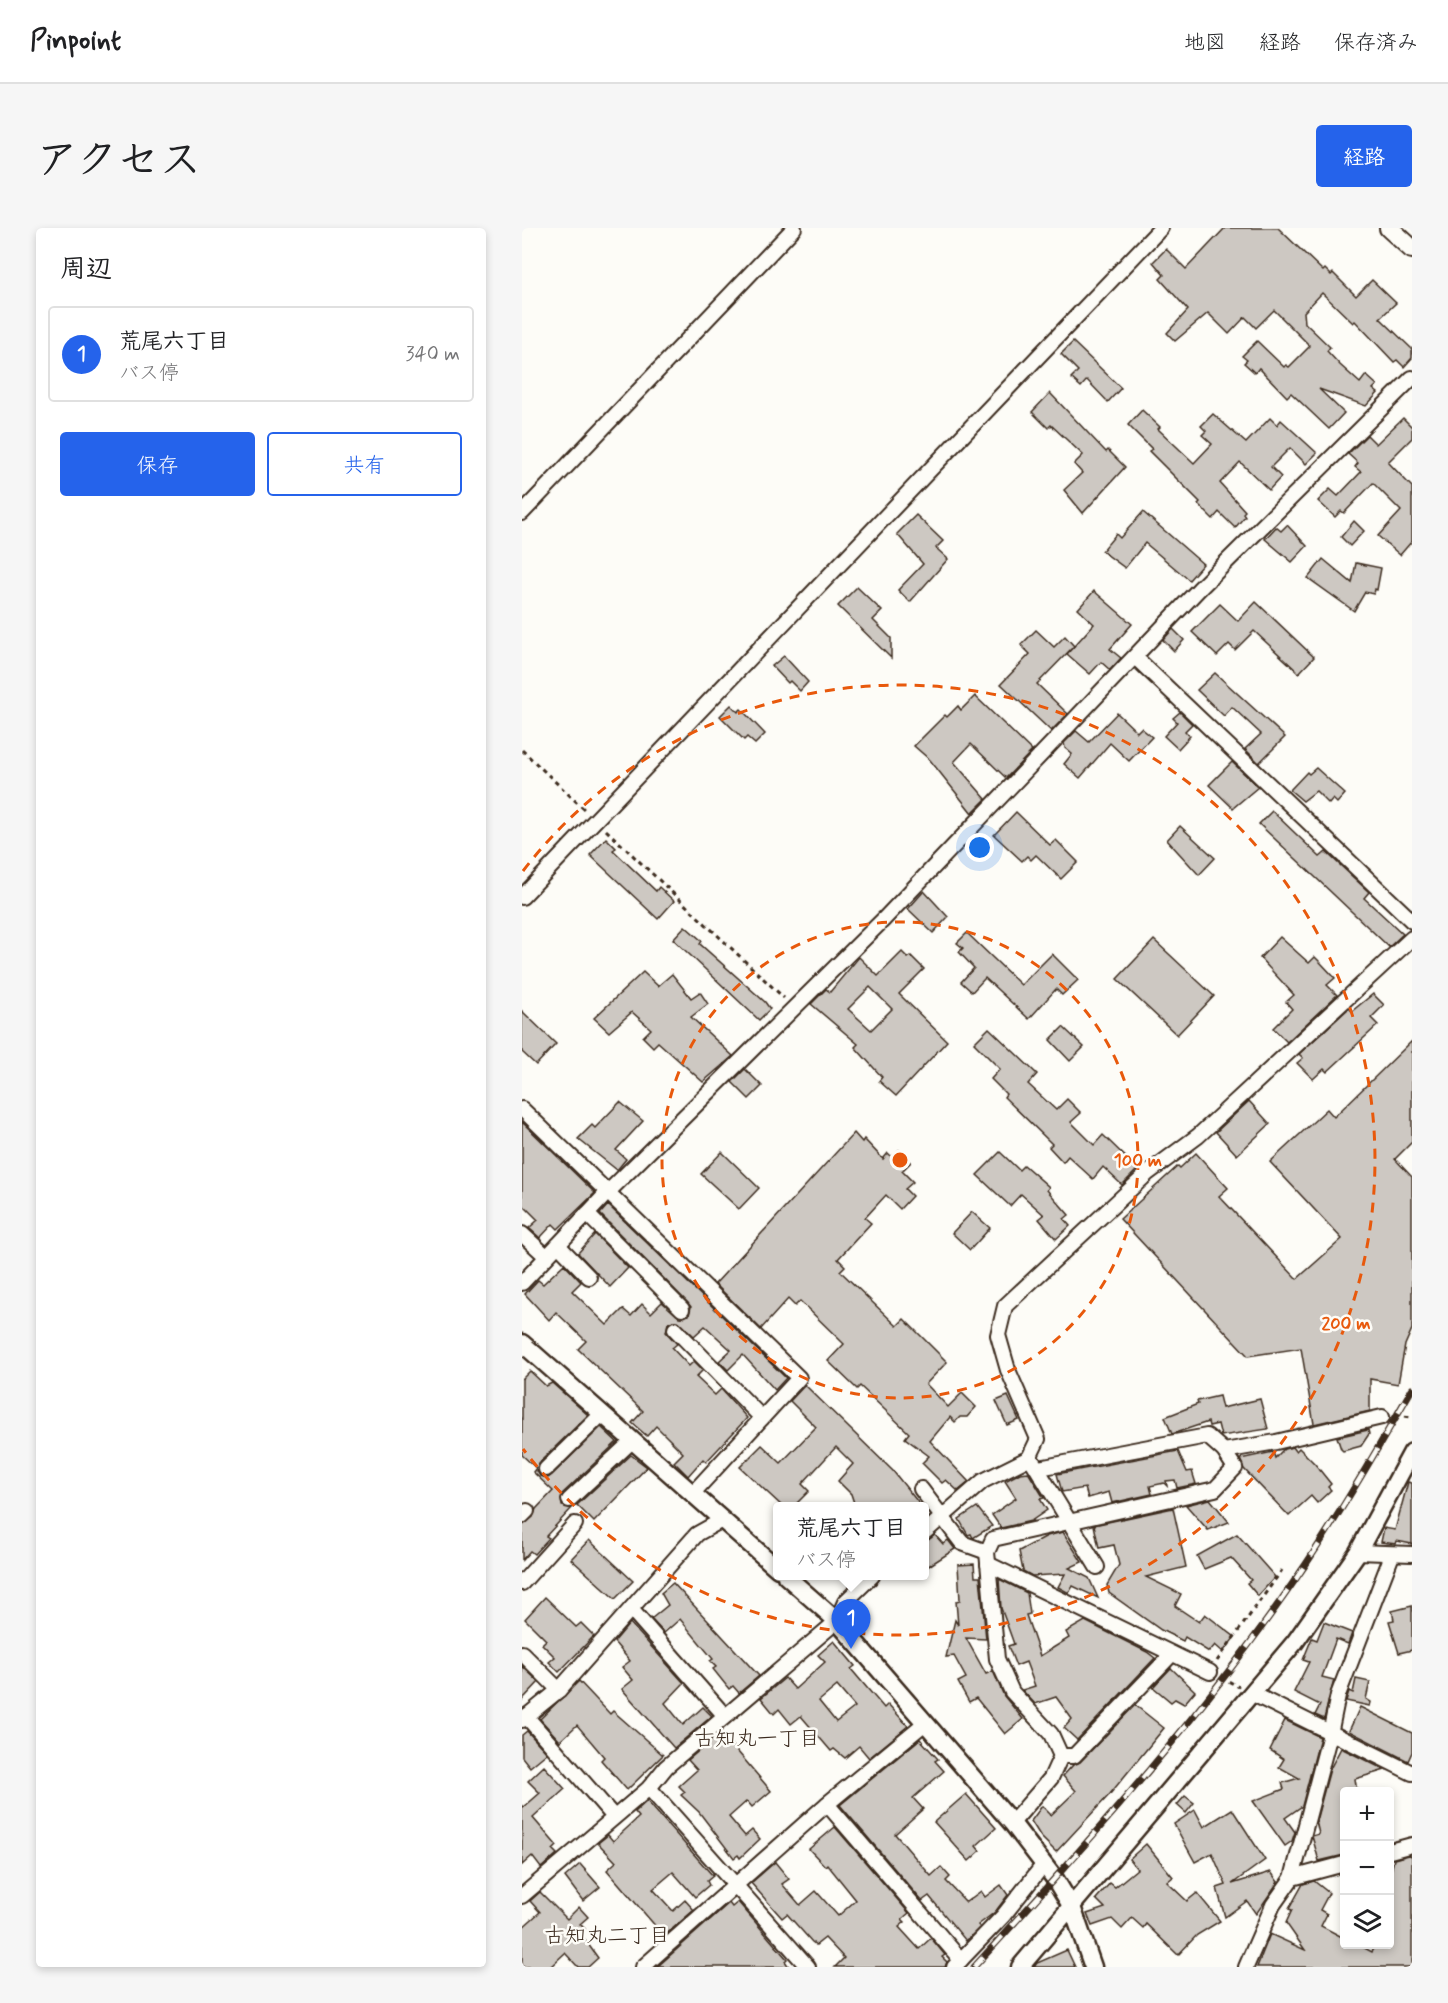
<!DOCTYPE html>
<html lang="ja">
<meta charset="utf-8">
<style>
:root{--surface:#fff;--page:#f6f6f6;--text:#202124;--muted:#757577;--line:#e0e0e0;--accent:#2563eb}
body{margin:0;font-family:Mynerve,"Klee One",sans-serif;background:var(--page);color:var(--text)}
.controls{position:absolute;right:18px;bottom:18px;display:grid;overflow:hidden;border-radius:6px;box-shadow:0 3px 9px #0003}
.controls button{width:54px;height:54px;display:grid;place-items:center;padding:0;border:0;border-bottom:2px solid var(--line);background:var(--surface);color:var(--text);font:30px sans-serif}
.you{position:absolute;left:458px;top:620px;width:21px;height:21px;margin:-15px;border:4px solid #fff;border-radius:50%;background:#1a73e8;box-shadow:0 0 0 9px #1a73e833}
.badge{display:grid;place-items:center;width:39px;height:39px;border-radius:50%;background:var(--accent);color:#fff;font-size:20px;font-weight:700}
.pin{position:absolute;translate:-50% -50px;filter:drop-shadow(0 2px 3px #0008)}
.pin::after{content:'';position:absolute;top:32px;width:21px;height:18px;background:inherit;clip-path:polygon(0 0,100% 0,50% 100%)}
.popup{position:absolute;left:251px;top:1274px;width:156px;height:78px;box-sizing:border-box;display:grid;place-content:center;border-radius:6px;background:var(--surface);filter:drop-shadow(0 2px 4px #0005);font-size:20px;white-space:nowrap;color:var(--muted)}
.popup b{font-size:22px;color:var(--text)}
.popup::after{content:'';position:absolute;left:50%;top:100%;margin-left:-12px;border:12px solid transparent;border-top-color:var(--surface)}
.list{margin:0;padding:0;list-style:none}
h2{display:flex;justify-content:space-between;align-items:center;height:78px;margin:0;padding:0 24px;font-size:26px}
h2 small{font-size:20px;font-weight:400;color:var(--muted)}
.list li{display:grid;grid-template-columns:39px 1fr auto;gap:18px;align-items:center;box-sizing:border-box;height:96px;margin:0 12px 12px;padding:0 12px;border:2px solid var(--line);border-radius:6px}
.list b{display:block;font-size:22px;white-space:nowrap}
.list p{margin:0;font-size:20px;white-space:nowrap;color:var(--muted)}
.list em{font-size:20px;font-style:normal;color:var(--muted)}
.actions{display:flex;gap:12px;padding:18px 24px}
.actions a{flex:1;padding:14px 0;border:2px solid var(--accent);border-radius:6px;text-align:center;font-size:21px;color:var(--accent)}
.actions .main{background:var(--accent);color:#fff}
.icon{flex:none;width:33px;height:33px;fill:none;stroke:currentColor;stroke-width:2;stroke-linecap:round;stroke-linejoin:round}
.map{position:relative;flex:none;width:890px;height:1739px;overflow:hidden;border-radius:6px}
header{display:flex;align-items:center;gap:36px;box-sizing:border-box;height:84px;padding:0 30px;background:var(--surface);border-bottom:2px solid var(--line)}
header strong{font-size:28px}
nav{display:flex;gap:33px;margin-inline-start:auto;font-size:21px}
.intro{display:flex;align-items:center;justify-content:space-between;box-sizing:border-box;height:144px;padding:0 36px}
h1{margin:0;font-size:42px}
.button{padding:15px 27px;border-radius:6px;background:var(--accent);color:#fff;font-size:21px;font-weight:700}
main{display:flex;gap:36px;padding:0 36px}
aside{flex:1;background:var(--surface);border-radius:6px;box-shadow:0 3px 9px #0003}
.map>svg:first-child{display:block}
</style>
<header>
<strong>Pinpoint</strong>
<nav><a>地図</a><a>経路</a><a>保存済み</a></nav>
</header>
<div class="intro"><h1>アクセス</h1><a class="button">経路</a></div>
<main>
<aside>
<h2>周辺<small></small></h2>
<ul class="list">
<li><span class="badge">1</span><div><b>荒尾六丁目</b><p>バス停</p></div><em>340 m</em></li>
</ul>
<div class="actions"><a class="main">保存</a><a>共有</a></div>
</aside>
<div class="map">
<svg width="890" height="1739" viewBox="0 0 890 1739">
<rect width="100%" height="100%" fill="#fdfcf7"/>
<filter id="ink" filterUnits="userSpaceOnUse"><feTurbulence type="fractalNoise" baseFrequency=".0167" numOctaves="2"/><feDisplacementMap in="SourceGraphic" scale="12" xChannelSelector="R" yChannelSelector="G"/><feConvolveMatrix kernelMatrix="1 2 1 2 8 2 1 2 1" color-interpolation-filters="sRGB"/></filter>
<g filter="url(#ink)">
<g fill="#cdc8c2" stroke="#3b2a1e" stroke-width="1.5" fill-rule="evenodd">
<polygon points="703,0 756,0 801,43 803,41 809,47 811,45 834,68 850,52 874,75 858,90 890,121 890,130 882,139 875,132 872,134 833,93 831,95 800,65 782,84 783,95 808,119 805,123 818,137 838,155 844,147 855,157 851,161 856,165 844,178 797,161 822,185 807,201 769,165 765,169 737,140 733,145 722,135 725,132 720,128 735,113 762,139 764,137 767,139 788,118 752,82 734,100 723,89 707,106 686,85 653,113 645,105 666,82 638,51 642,47 631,34 644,21 664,41"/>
<polygon points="551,114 599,160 586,174 565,152 559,159 549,150 556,143 539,126"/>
<polygon points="528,165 584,224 586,222 603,239 561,285 542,262 560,245 552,236 561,227 529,197 526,200 510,184"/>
<polygon points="620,182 638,199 636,201 672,235 690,216 680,207 684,203 679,198 691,186 724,215 748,190 755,197 759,192 795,225 784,236 768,220 749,239 759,249 747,262 718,234 698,255 723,283 721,285 723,288 713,300 697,284 691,291 676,276 678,274 627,223 630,221 606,197"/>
<polygon points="881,190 890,199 890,210 866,234 890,259 890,313 878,327 856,308 879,283 851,255 822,285 819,283 813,289 796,273 808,261 816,268 839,244 833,239 836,235 826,226 845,207 854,216"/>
<polygon points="621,284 681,336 667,352 623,315 603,340 580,323 594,306 598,310"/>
<polygon points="394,287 421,313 414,320 426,331 388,374 376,362 401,336 375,306"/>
<polygon points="832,293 842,303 828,318 819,309"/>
<polygon points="765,297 785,318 770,334 743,311 754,299 759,303"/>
<polygon points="801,331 830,355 834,335 859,340 855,362 853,361 852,366 843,364 832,383 786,350"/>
<polygon points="335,359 360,383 351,392 369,410 369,430 316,378"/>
<polygon points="572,363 610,396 588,421 599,430 588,442 579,434 568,446 545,426 572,396 556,381"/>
<polygon points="734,374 792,429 777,445 732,403 713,422 707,416 695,428 670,404 698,376 716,393"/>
<polygon points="651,401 662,412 652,423 641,412"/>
<polygon points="514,402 532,419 543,408 552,418 515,456 546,486 529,503 479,456 508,426 499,417"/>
<polygon points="262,428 286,454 278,463 268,453 266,455 250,438"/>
<polygon points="693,445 763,509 737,535 723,521 739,506 710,479 702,488 675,462"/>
<polygon points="453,468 510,523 484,550 449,516 432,534 464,571 450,585 408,532 392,518 423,487 425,489 436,478 439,482"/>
<polygon points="209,477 216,484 219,481 243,506 233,516 225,509 222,512 198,488"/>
<polygon points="658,484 670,496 663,503 668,508 656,521 642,508 655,494 651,490"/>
<polygon points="595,485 615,504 619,500 630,509 607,533 588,515 558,550 542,536 550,526 543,520 542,515 554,503 567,514"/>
<polygon points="710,534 736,559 711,580 687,557"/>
<polygon points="794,540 823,566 815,575 811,571 807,576 794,563 781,573 768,562 785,544 787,546"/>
<polygon points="750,583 798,629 804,624 847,664 842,670 881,706 867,719 737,596"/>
<polygon points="494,584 528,617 534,612 556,634 539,651 514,627 509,632 505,628 500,633 472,607"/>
<polygon points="658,598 693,630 677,647 645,612"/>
<polygon points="84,610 94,620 91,622 134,663 137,659 152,673 136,691 68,627"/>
<polygon points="402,663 426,689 411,705 386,681"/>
<polygon points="163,698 180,713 178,716 243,774 248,781 237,792 151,711"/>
<polygon points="445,705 499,757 530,726 556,752 540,767 534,761 507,791 463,750 450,764 439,754 452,740 437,724 441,720 435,715"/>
<polygon points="758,709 787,735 793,729 799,735 813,750 805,757 815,767 765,814 751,800 770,781 764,774 772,767 738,730"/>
<polygon points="632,712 692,768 655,807 595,751"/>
<path d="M380,724L386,730L389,728L402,741L377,766L425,813L374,868L357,853L360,849L333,819L336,816L289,776L304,761L308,764L337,729L356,748ZM348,759L370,781L349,802L326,781Z"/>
<polygon points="121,744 136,758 150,746 169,770 178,764 186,776 169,789 211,828 181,854 136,814 131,819 121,809 129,801 110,784 87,804 72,790"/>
<polygon points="851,766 862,777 849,790 856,797 805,844 802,841 791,851 775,835 781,830 777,826 827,780 830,783"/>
<polygon points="0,783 34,816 14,837 0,824"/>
<polygon points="541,799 562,819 548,833 528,812"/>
<polygon points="467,800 515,846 506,856 534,882 545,871 559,885 549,894 572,917 581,907 616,941 600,957 581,939 571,951 546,928 541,934 527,919 530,916 482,869 484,866 469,851 478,841 452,815"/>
<polygon points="890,813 890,914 873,931 890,949 890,1101 883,1117 876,1156 848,1151 848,1183 792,1196 779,1120 726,1128 598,991 656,938 658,940 674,925 706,960 697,968 775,1051 820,1011 748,934 805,881 812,889"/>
<polygon points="223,841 240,858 227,871 210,854"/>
<polygon points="727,873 748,896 715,927 694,904"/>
<polygon points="98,874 121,893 94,922 104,931 95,942 56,911 70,897 73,900"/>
<polygon points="0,894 73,965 36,1001 31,996 18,1010 7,1000 16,992 0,976"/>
<polygon points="332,905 340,914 342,911 361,931 366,925 370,929 377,922 389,934 380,943 391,954 383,961 390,968 378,981 364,967 343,990 349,995 316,1031 323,1038 318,1043 375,1098 382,1091 425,1134 404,1156 426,1179 440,1165 454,1179 445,1189 438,1189 433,1194 428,1189 408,1213 447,1254 436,1263 424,1252 420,1255 400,1235 407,1228 383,1210 387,1205 338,1158 335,1161 306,1133 322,1116 278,1073 273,1078 266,1071 239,1101 193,1056"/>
<polygon points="200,924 237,960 217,981 179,946"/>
<polygon points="478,924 497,942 502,937 527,959 525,962 547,987 542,991 548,998 534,1011 517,991 522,987 499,966 488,978 455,947"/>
<polygon points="86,977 264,1150 253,1162 221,1127 206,1142 197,1133 209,1122 183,1098 172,1108 156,1093 146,1095 144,1104 155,1116 150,1120 167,1138 172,1133 181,1142 174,1149 193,1167 199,1161 225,1190 184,1234 181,1231 166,1248 152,1234 161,1225 134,1198 125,1208 110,1195 121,1183 56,1121 64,1113 34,1084 27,1092 3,1066 16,1052 21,1056 42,1036 59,1054 50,1063 85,1097 101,1081 109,1088 120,1076 129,1085 140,1074 157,1089 167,1087 169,1079 166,1075 78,986"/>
<polygon points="450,984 468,1000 448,1022 430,1005"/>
<polygon points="73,1006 106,1040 88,1059 56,1025"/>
<polygon points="8,1143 24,1158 30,1155 66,1187 17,1235 15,1243 18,1248 26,1250 30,1247 79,1199 95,1214 40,1266 40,1278 50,1280 24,1308 27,1310 12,1326 8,1323 0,1332 0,1298 11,1289 14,1281 31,1263 11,1244 14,1240 0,1227 0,1151"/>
<polygon points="283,1157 371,1243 399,1278 333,1278 329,1266 316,1253 331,1236 314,1219 280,1256 287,1263 272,1278 260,1278 218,1239 240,1217 259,1235 294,1199 268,1173"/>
<polygon points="486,1168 497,1192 485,1197 474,1173"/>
<polygon points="697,1168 700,1180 738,1171 746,1201 699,1208 696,1196 687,1198 686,1194 650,1206 643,1189 676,1176 675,1173"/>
<polygon points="846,1202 847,1206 839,1218 821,1223 819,1221 815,1209"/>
<polygon points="771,1219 774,1223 777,1220 793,1236 809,1256 806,1259 809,1262 795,1275 789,1268 767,1288 722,1241 718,1231 751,1224 753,1230 762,1221"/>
<polygon points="656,1223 665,1244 670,1243 674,1256 655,1260 653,1252 644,1253 645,1258 642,1255 628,1258 630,1266 590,1275 587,1264 566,1270 563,1260 540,1264 535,1246"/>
<polygon points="109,1227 125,1239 72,1294 55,1277"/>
<polygon points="506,1244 522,1270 518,1271 525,1282 509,1293 479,1300 470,1287 494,1270 483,1253 498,1245"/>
<polygon points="886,1254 890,1255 890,1316 875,1313 874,1316 859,1314 862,1300 873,1302"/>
<polygon points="688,1271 707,1294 686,1302 664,1277"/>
<polygon points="455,1279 470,1298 451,1310 449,1306 446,1307 437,1291"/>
<polygon points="651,1280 664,1339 624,1349 659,1366 653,1378 677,1394 683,1386 713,1409 701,1424 693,1417 687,1424 663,1409 661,1413 639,1402 587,1365 585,1357 597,1337 592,1317 577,1320 572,1297"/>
<polygon points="541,1304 560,1334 547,1340 567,1350 576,1370 551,1358 547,1365 536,1359 543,1346 510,1348 501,1343 497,1323 525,1308"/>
<polygon points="715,1306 753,1349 736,1368 725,1355 729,1352 709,1330 682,1341 675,1328"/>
<polygon points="413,1307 421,1316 426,1312 433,1321 402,1341 402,1315"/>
<polygon points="67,1312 111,1353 93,1371 49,1331"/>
<polygon points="452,1336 453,1349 458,1349 464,1411 444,1410 464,1446 471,1443 482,1468 501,1491 483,1506 454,1470 447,1474 436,1454 444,1450 432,1428 424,1429 433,1392 436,1397 434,1373 438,1372 436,1337"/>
<polygon points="477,1351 505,1365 508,1386 504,1387 518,1428 547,1410 544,1404 563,1393 625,1424 633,1430 555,1512 542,1500 550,1491 534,1469 513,1476 500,1462 513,1458 504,1434 494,1438 486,1418 492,1416 479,1380"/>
<polygon points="151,1355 237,1448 217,1465 211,1458 207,1461 191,1441 194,1439 188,1433 191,1431 158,1391 142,1405 129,1391 146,1377 139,1365"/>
<polygon points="23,1369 54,1399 59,1395 72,1408 37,1444 27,1434 33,1429 20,1416 24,1412 3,1391"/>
<polygon points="890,1378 890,1422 877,1425 867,1393 872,1392 870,1383"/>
<polygon points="802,1394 830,1405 826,1416 814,1411 800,1449 812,1452 802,1491 793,1487 798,1477 772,1464 787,1434 781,1432 790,1410 795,1412"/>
<polygon points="108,1395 162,1455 143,1475 161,1497 181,1479 190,1488 152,1520 100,1461 111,1452 100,1439 108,1433 92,1414"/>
<path d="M312,1413L333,1438L329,1441L362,1480L366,1476L386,1498L347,1530L337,1518L323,1530L312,1521L309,1523L279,1488L269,1496L257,1481L252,1486L239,1470L263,1450L273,1461L303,1434L296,1427ZM315,1458L333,1479L314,1494L297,1473Z"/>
<polygon points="0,1438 17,1454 0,1472"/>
<polygon points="649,1440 673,1463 662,1476 653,1471 649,1474 631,1459"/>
<polygon points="834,1451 848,1454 844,1471 849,1474 848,1478 824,1473 827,1463 831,1465"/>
<polygon points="57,1453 88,1486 91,1483 141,1527 105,1562 79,1532 82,1529 55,1497 38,1513 18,1491"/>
<polygon points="613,1477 642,1500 588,1566 534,1624 519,1609 509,1593 520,1578 529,1587 554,1563 541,1548 551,1537 558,1534"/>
<polygon points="838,1479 890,1505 890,1524 886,1533 827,1503"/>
<polygon points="763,1492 798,1509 780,1578 763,1590 773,1604 770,1613 763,1618 731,1573 762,1561 760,1555 777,1550 757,1539 762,1531 748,1522"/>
<polygon points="5,1503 25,1525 8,1539 0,1529 0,1507"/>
<polygon points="199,1504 249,1563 230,1579 225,1573 207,1589 223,1608 230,1602 238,1611 218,1630 216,1627 212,1630 177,1584 159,1567 163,1564 157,1558 175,1542 166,1532"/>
<polygon points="398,1511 416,1531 413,1533 422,1543 391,1570 401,1581 373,1606 409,1648 419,1639 428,1649 424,1653 444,1674 459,1663 463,1669 479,1657 486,1667 473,1684 456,1697 458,1699 444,1713 407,1668 400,1673 318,1577"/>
<polygon points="819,1520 863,1542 833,1551 835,1563 822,1563 822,1627 797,1633 790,1608 797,1606 794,1593 808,1541"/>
<polygon points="22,1538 43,1561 11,1590 35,1618 31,1622 35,1626 19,1640 10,1628 0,1637 0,1577 2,1579 18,1565 6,1553"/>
<polygon points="444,1566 474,1600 454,1618 458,1623 447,1633 412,1594"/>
<polygon points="663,1568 672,1575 664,1585 655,1577"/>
<polygon points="125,1573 191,1648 185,1653 187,1657 173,1669 151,1644 131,1661 151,1683 163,1672 172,1682 142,1708 85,1642 94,1634 76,1615 86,1607 91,1613 117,1589 113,1584"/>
<polygon points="710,1581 743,1632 710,1656 749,1644 756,1654 734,1686 725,1673 703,1689 695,1660 704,1657 690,1625 673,1634 652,1596 673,1582 682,1599"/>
<polygon points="313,1599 387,1685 380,1691 383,1694 377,1699 397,1721 409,1710 423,1727 420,1729 425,1734 423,1739 313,1739 322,1730 303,1710 294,1717 290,1714 265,1686 260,1690 229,1655 253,1634 267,1651 260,1656 278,1677 294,1663 316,1688 334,1672 305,1636 303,1638 287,1621"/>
<polygon points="624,1616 651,1649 645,1654 665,1673 675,1665 698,1693 675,1707 656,1727 624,1696 621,1700 610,1690 600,1701 590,1691 570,1698 565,1686 583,1680 574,1671 588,1655 593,1659 615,1641 607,1631"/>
<polygon points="887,1627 890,1628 890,1739 735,1739 748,1706 783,1722 764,1695 770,1682 767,1681 781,1656 792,1653 807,1665 798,1682 805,1686 799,1698 822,1710 822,1716 835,1716 850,1724 853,1716 867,1716 867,1651 872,1631"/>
<polygon points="58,1636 78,1659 61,1673 43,1649"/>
<polygon points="18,1664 45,1691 57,1679 66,1689 58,1696 63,1701 58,1705 76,1730 66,1739 56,1739 43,1725 28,1739 0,1739 0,1700 18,1684 8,1673"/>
<polygon points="216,1674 265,1731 263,1733 267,1739 135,1739 207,1675 210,1679"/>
<polygon points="545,1722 553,1739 512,1739 515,1735"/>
</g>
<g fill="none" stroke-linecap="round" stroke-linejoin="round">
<g stroke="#3b2a1e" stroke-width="18">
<g id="minor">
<polyline points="0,285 272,0"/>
<polyline points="614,430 890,693"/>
<polyline points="0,669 639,0"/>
<polyline points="0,881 277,1150 170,1266"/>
<polyline points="65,986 160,1081"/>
<polyline points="0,1006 24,1028"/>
<polyline points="36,1017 67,1049"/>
<polyline points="0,1055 86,964 362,691 677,361 890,150"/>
<polyline points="153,1101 240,1190"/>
<polyline points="702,1223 754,1214 860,1189"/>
<polyline points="511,1234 575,1339"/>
<polyline points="24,1241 80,1186"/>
<polyline points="399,1261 440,1315 465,1324"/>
<polyline points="47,1272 110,1213"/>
<polyline points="0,1288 5,1283"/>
<polyline points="403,1304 461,1253 507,1230 516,1211 486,1142 476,1107 483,1078 626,945 676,908 890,710"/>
<polyline points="836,1324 890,1326"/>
<polyline points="466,1336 688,1444"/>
<polyline points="0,1355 53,1296"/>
<polyline points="109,1381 203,1488"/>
<polyline points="0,1425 37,1462"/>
<polyline points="731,1466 890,1545"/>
<polyline points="4,1488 92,1589"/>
<polyline points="0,1492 37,1462 175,1306 200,1292"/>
<polyline points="539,1528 552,1528 650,1426"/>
<polyline points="127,1560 286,1739"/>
<polyline points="305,1576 439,1732"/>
<polyline points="490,1595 529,1550 539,1528 529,1506 490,1464 475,1431 465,1324 471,1311 693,1261 713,1240 702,1223 685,1208 517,1240"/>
<polyline points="868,1623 890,1617"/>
<polyline points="770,1650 822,1636"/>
<polyline points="0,1668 127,1560 144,1539 315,1393 323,1374 350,1348"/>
<polyline points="121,1739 305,1576 403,1495"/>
<polyline points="432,1739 481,1688 522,1636"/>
<polyline points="724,1739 751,1677 770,1650 808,1506 816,1467 870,1327"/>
</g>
</g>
<g stroke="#3b2a1e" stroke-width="21">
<g id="tertiary">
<polyline points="0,1115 256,1341"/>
<polyline points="264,1348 315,1393 490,1595 533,1651 550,1679 571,1739"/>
<polyline points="498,1739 773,1414 836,1324 890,1224"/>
</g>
</g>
<g stroke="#3b2a1e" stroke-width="22">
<polyline id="secondary" points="867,0 890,21"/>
</g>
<g stroke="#3b2a1e" stroke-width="3" stroke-dasharray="4.5 4.5" stroke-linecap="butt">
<polyline points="0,522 64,583"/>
<polyline points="84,602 262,770"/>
<polyline points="874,1187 890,1189"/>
<polyline points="695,1433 760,1342"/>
<polyline points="699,1449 717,1459"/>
</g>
<use href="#minor" stroke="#fdfcf7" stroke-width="14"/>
<use href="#tertiary" stroke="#fdfcf7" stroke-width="16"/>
<use href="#secondary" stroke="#fdfcf7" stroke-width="18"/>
<g stroke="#3b2a1e" stroke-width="7">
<path id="rail" d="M452,1739C570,1611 687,1480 784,1336C822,1279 856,1220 890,1161"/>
</g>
<use href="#rail" stroke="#fdfcf7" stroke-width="4.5" stroke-dasharray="14" stroke-linecap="butt"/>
</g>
</g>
<g fill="none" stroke="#e8590c" stroke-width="3" stroke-dasharray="10 8">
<circle cx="378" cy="932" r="238"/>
<path d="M1 643A475 475 0 1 1 1 1221"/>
</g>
<g text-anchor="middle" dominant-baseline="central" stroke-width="5" stroke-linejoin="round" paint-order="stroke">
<g font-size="21" fill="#3b2a1e" stroke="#fdfcf7">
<text x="235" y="1511">古知丸一丁目</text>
<text x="85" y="1708">古知丸二丁目</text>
</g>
</g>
<circle cx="378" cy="932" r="9" fill="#e8590c" stroke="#fdfcf7" stroke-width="3"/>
<g font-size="18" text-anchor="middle" font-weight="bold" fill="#e8590c" stroke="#fdfcf7" stroke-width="5" stroke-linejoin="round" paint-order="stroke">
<text x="616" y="938">100 m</text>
<text x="824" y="1101">200 m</text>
</g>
</svg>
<div class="controls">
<button>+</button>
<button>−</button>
<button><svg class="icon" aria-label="layers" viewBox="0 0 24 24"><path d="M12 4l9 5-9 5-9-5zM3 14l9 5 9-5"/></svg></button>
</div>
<div class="you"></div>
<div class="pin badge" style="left:329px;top:1421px">1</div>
<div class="popup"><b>荒尾六丁目</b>バス停</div>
</div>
</main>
